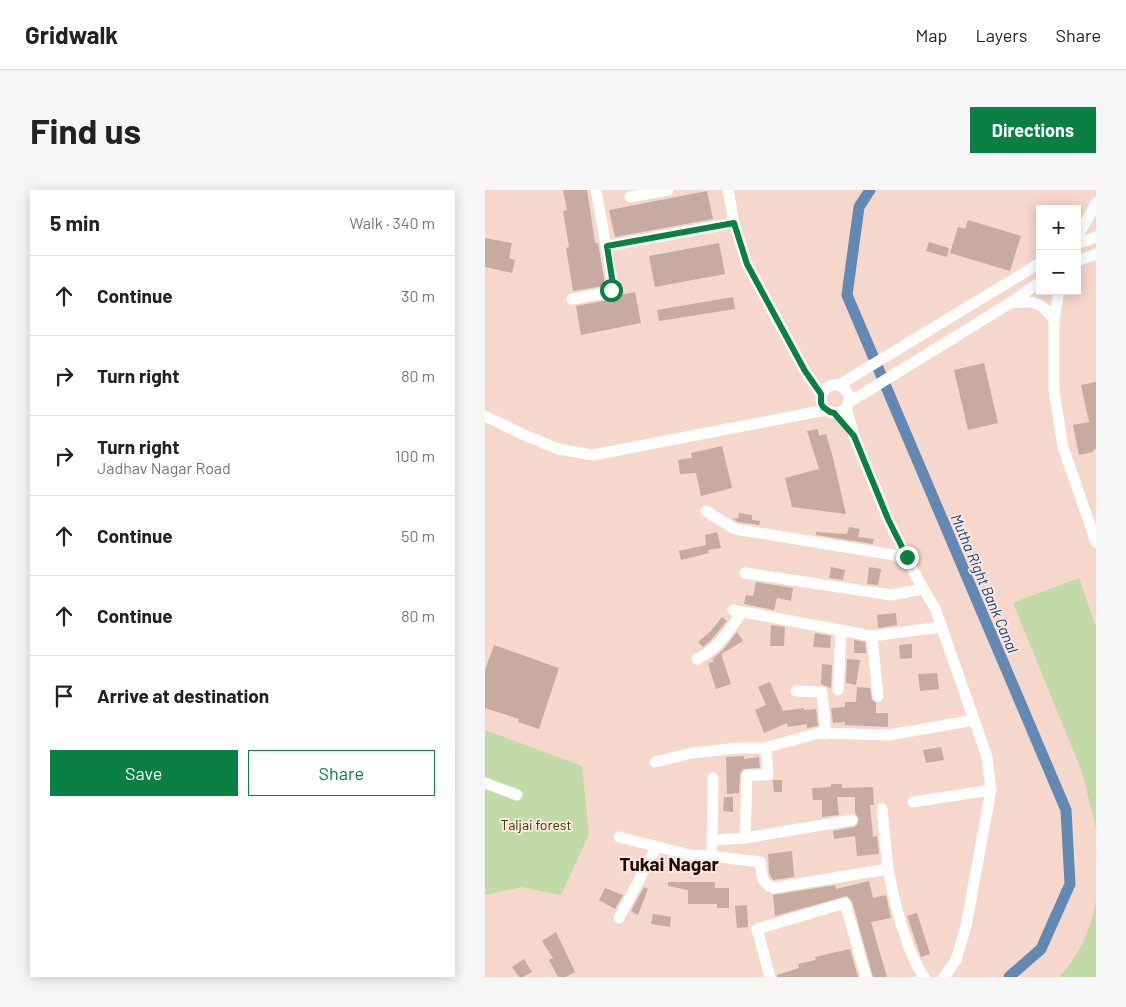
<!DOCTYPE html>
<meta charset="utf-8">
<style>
:root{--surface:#fff;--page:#f6f6f6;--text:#222;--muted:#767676;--line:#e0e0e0;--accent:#0b8043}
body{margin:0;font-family:Barlow,sans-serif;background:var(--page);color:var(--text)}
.controls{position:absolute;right:15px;top:15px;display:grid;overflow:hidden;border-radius:0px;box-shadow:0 2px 12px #0003}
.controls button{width:45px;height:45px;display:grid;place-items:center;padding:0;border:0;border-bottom:1px solid var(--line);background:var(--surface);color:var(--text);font:25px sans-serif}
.stop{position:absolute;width:15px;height:15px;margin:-11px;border:4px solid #0b8043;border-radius:50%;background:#fff}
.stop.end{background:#0b8043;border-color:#fff;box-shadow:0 1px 5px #0008}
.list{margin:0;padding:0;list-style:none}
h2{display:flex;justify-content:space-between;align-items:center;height:65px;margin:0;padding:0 20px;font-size:21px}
h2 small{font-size:16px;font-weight:400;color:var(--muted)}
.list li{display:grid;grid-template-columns:32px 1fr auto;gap:15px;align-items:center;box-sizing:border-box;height:80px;padding:0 20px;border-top:1px solid var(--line)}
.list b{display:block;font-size:19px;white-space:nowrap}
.list p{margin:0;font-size:16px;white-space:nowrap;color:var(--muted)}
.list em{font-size:16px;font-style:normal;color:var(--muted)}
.actions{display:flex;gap:10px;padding:15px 20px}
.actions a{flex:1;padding:11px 0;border:1px solid var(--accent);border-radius:0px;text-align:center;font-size:18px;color:var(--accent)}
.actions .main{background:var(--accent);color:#fff}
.icon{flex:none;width:28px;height:28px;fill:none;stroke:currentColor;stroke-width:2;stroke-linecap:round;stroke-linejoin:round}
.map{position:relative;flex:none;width:611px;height:787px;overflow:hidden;border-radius:0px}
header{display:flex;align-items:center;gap:30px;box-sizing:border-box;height:70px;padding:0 25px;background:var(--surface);border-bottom:1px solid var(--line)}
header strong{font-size:24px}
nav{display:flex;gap:28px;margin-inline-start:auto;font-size:18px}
.intro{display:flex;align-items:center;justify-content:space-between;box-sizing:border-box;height:120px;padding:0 30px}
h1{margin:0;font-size:35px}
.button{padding:12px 22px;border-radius:0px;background:var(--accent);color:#fff;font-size:18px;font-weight:700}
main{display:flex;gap:30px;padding:0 30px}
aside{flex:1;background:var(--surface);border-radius:0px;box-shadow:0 2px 12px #0003}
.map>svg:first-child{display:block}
</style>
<header>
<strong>Gridwalk</strong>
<nav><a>Map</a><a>Layers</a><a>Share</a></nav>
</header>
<div class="intro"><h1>Find us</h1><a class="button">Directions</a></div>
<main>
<aside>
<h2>5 min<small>Walk · 340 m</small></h2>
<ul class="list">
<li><svg class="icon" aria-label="ahead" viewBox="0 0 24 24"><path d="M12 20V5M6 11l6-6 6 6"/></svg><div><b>Continue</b></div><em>30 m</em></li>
<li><svg class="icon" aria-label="right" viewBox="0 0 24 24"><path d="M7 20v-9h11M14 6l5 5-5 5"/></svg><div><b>Turn right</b></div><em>80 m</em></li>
<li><svg class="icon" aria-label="right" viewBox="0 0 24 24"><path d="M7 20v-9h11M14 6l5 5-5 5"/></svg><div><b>Turn right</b><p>Jadhav Nagar Road</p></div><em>100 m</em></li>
<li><svg class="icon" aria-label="ahead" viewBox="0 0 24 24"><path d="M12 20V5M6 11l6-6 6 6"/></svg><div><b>Continue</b></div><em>50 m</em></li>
<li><svg class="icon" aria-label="ahead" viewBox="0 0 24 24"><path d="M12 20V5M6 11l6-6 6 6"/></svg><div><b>Continue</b></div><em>80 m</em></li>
<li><svg class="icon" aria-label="arrive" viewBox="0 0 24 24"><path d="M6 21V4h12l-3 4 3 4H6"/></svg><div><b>Arrive at destination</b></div></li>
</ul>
<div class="actions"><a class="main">Save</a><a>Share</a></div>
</aside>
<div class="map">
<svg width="611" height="787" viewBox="0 0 611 787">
<rect width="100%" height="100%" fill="#f5d7cc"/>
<g fill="#c2daa8">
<polygon points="594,388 611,437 611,638 597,582 528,413"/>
<polygon points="0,540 97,576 104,644 76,705 37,697 0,705"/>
<path d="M611,707V785L610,787H574C592,770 610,732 611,707Z"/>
</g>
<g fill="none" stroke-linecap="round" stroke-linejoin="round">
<polyline stroke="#6289b4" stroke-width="11" points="385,0 374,17 362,105 581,620 585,694 556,759 524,787"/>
</g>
<g fill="#c7aaa0">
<polygon points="78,0 102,0 110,53 113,53 120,94 119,96 88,101 81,58 84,57 78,21 82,20"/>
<polygon points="222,1 228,29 130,47 124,20"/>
<polygon points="483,30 536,46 525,81 465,63 473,37 480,39"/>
<polygon points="0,48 27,53 24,68 30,70 27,83 0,77"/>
<polygon points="444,52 464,58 462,67 441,61"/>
<polygon points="234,53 240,84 170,97 164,66"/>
<polygon points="150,102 156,133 96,145 91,116 123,110 130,106"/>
<polygon points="248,107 250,119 174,131 172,120"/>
<polygon points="499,173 513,233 483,240 469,180"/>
<polygon points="611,192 611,259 608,260 608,262 594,265 588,235 604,232 596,195"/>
<polygon points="333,239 334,246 341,244 347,264 361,324 307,317 300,288 334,279 322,241"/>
<polygon points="237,256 247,298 216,306 211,283 195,284 193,270 207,268 206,263"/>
<polygon points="254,323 267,325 267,330 275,331 274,335 253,332 248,329 253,328"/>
<polygon points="364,337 375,339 373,347 389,349 388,354 331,345 331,342 362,344"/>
<polygon points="232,342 236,358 223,360 224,363 196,370 194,361 221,355 220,345"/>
<polygon points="346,377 360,380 358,390 344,388"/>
<polygon points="384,377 396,379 393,395 382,394"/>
<polygon points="271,392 308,398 306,411 292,408 289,420 259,414 261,405 268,406"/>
<polygon points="411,423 412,435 393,438 392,425"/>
<polygon points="237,427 242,431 227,449 218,457 213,452 226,441"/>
<polygon points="286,435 300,437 299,456 285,456"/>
<polygon points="252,442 258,451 236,464 246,494 231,499 223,474 229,471 227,469 238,460"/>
<polygon points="330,443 346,446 345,458 328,457"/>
<polygon points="369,450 380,452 381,463 369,463"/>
<polygon points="427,454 427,468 415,469 414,455"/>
<polygon points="9,455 74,478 54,539 33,532 34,529 0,518 0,480"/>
<polygon points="362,469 375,470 371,495 361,493"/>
<polygon points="337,474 347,475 346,498 336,494"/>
<polygon points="452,483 454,499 435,501 433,484"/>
<polygon points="285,492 298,521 319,518 319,520 331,519 333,536 322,538 322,534 303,537 302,533 279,543 270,520 281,515 273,497"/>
<polygon points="372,497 385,498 387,510 391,513 391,523 403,523 403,537 360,535 360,532 348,533 346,518 360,517 360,512 371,512"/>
<polygon points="456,557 459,570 441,573 438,560"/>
<polygon points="259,566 259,569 274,567 275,578 258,579 255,584 254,603 242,604 241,567"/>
<polygon points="288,590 297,590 297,602 289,602"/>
<polygon points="346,594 357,594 357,598 388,597 389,615 385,615 388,647 392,646 394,664 372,666 370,646 349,649 348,641 369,637 372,635 374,629 370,623 370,607 352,607 354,625 337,627 337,610 328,610 327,598 346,597"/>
<polygon points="239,607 248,607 248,622 238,621"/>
<polygon points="307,661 309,687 288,690 284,683 283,664"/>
<polygon points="384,691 388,708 401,705 406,728 386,732 402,787 388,787 367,711 362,706 290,726 288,705 350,695 351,699"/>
<polygon points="183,692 230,692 230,698 244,698 244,718 232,718 232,714 203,714 203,700 183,696"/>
<polygon points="159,697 163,699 153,725 146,721"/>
<polygon points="120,698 138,705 130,719 114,710"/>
<polygon points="262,715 263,737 252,738 250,716"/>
<polygon points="432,723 445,764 436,767 422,726"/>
<polygon points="168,724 186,727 185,737 166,734"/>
<polygon points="71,742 90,782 81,787 73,787 64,770 68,768 57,751"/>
<polygon points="365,759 373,787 292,787 292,785 314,778 313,774 331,770 330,767"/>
<polygon points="39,769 47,782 38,787 34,787 27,777"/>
</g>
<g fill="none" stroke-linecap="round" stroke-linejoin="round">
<g stroke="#fff" stroke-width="11">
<polyline points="243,0 249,33 262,74 320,181 336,204"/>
<polyline points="145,7 183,0"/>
<polyline points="592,48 611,13"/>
<polyline points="592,54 611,47"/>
<polyline points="122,56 249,33"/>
<polyline points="592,71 611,64"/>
<polyline points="574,101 569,130 569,201 578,257 611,352"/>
<polyline points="87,109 122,103 126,100 128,95 111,0"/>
<path d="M526,113C548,110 556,111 569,130"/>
<circle cx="350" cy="209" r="14"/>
<polyline points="354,195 555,73"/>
<polyline points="363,213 525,113 555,92"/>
<polyline points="361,217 369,246 403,329 433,390 450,418 502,567 506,600 481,736 471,770 459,787"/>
<polyline points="0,226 37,244 73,259 108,265 341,220"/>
<polyline points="221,321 250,339 421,367"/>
<polyline points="260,383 406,405 438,399"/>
<polyline points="248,420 387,446 456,437"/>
<polyline points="387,446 393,506"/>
<path d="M212,469C234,459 243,441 257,422"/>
<polyline points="353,500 356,441"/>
<polyline points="311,501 337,502 341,544"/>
<polyline points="170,572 207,563 254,558 279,558 334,543 404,545 489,530"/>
<polyline points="0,593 32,605"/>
<polyline points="428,612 506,600"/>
<polyline points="397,619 403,679"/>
<path d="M134,647L205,665L227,666L275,672C277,684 276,693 288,698L403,679C409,710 421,761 439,787"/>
<polyline points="260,648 262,585 283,585 281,558"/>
<polyline points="227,650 260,648 367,630"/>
<polyline points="227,657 228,588"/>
<polyline points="134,728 171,658"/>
<polyline points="285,787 272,739 360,713 381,787"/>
</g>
</g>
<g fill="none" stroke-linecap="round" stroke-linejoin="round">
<polyline stroke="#0b8043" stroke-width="6" points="126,100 128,95 122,56 249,33 262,74 320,181 336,204 336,213 338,217 345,222 349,223 369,246 403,329 422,367"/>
</g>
<g text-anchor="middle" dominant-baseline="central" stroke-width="4" stroke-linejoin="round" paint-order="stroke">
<g font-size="14" fill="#2b4105" stroke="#fee6dd">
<text x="51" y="634">Taljai forest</text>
</g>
<g font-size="15" font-style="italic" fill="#08457b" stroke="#fee6dd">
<text transform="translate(500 393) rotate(67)">Mutha Right Bank Canal</text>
</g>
<g font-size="19" font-weight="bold" fill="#19100c" stroke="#fee6dd">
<text x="184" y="673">Tukai Nagar</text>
</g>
</g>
</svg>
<div class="controls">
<button>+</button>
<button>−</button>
</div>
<div class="stop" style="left:126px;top:100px"></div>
<div class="stop end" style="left:422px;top:367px"></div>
</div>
</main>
